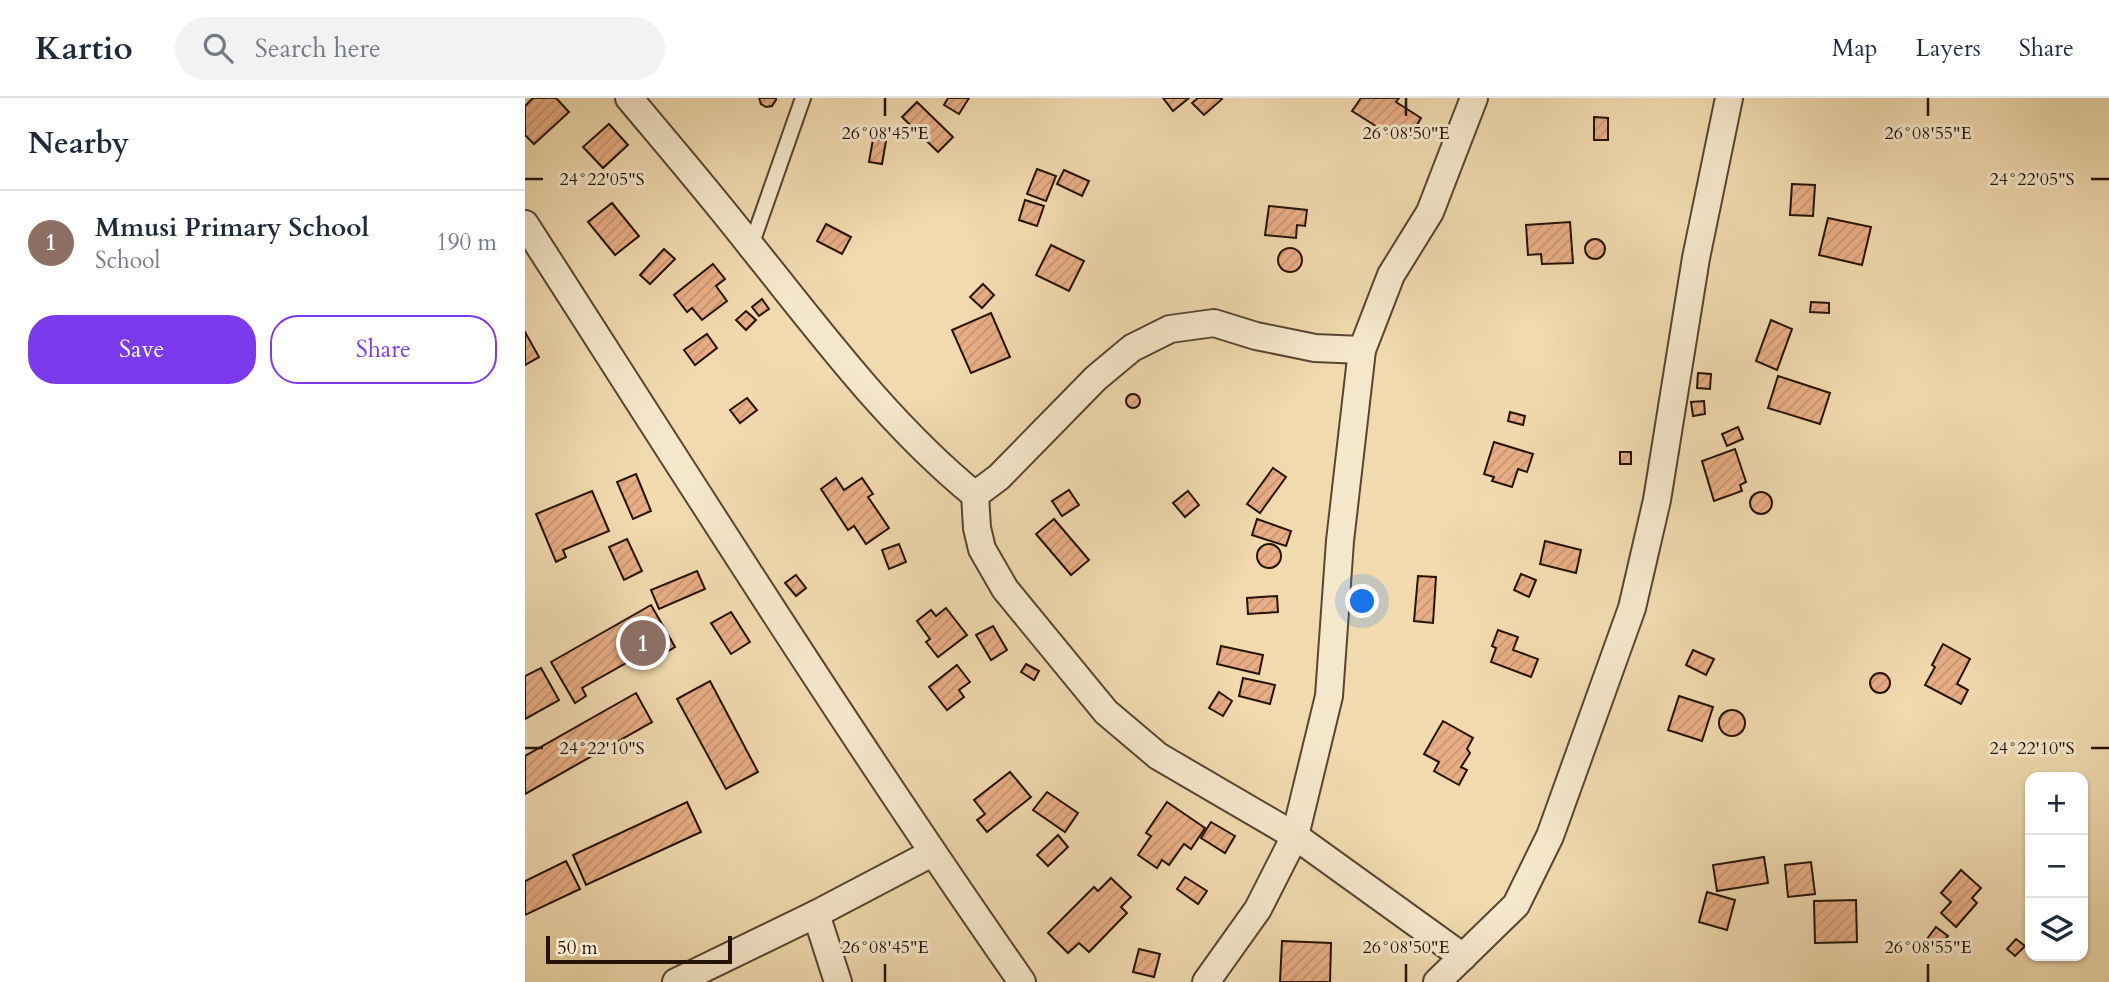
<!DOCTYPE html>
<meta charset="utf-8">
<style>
:root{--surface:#fff;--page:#f2f2f3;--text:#1f2937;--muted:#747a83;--line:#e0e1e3;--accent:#7c3aed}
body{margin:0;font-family:Cardo,serif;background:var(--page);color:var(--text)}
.controls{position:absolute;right:21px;bottom:21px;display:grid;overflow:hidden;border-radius:14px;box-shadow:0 2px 5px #0004}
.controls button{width:63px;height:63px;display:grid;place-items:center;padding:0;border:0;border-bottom:2px solid var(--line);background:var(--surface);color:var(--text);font:35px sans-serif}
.scale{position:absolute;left:21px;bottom:18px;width:186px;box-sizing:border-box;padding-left:7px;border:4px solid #251308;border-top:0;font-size:19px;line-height:24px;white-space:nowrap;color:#251308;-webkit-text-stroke:5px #f5e7ca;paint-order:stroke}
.you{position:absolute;left:838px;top:504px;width:24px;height:24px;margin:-18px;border:5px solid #fff;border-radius:50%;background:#1a73e8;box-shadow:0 0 0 10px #1a73e833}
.badge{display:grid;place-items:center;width:46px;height:46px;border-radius:50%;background:var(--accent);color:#fff;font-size:23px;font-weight:700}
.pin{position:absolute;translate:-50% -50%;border:4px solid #fff;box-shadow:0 2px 7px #0006}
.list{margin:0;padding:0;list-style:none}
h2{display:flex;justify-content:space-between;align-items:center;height:91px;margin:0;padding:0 28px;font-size:30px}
h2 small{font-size:23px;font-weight:400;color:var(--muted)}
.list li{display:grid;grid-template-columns:46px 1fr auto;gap:21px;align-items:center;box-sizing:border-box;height:105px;padding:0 28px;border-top:2px solid var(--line)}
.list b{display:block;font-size:26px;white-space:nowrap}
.list p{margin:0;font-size:23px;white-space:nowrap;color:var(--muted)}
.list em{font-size:23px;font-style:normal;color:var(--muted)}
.actions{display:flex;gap:14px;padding:21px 28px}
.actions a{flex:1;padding:16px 0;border:2px solid var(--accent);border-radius:28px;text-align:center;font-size:24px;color:var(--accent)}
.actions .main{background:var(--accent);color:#fff}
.icon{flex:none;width:38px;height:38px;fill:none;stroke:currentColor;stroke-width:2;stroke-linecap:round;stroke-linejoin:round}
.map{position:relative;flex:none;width:1584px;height:884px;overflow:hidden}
header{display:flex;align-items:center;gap:42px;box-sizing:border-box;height:98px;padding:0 35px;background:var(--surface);border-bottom:2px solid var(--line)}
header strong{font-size:33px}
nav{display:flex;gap:38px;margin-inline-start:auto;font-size:24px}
.search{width:490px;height:63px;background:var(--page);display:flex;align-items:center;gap:18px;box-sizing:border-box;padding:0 24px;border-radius:38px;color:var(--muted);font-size:26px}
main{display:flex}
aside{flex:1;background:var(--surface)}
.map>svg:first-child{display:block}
</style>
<header>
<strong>Kartio</strong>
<div class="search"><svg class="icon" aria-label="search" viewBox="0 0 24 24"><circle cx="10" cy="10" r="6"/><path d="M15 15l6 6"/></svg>Search here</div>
<nav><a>Map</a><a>Layers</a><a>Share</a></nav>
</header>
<main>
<aside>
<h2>Nearby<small></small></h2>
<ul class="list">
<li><span class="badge" style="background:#8d6e63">1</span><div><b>Mmusi Primary School</b><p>School</p></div><em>190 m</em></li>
</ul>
<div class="actions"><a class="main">Save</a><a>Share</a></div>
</aside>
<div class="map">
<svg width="1584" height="884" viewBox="0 0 1584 884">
<defs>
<pattern id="building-hatch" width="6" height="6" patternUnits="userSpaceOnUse" patternTransform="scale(1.75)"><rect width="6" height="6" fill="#e8ae85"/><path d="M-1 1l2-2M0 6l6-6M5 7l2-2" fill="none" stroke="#c79571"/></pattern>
</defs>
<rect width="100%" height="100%" fill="#f0daae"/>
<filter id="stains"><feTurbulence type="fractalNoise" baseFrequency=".00286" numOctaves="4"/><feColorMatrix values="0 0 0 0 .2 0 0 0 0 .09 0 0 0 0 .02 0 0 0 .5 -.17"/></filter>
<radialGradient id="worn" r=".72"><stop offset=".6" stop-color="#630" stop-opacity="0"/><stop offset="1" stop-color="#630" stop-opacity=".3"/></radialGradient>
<g fill="url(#building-hatch)" stroke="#251308" stroke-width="2">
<polygon points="8,0 31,0 44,14 9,46 0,37 0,8"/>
<polygon points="234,0 251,0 251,2 247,8 241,9 236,6"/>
<polygon points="423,0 444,0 434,16 419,7"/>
<polygon points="638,0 664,0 648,13"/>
<polygon points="673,0 696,0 697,1 679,17 667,5"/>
<polygon points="836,0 874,0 871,4 896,20 886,37 871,28 865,37 827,13"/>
<polygon points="392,4 428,39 413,54 377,19"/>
<polygon points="1069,19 1083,20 1083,42 1069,42"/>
<polygon points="84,26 103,47 78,70 58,49"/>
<polygon points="348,41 361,43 357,66 344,64"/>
<polygon points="512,71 531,78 521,103 502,96"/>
<polygon points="539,72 564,83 557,98 532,86"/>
<polygon points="1267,86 1290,87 1288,118 1265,117"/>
<polygon points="500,102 519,108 512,128 494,122"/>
<polygon points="87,105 114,138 90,157 63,124"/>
<polygon points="744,108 782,112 780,128 772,127 771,140 740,137"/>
<polygon points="1303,120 1346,129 1337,167 1294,157"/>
<polygon points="1045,124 1048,165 1017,166 1016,156 1003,157 1001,127"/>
<polygon points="301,126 326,139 317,156 292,143"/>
<circle cx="1070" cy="151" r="10"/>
<polygon points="526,147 559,163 544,193 511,177"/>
<circle cx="765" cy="162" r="12"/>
<polygon points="139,151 150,161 125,186 115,177"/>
<polygon points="188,166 200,181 191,188 202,203 177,222 167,210 162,214 149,197"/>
<polygon points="458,186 469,197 457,210 445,199"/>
<polygon points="237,201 244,211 234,218 227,209"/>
<polygon points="1286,204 1304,205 1304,215 1285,214"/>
<polygon points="221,213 231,222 221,232 211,222"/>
<polygon points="466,215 485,259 446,275 427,232"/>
<polygon points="1246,222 1267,231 1252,272 1231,263"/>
<polygon points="0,234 14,259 0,267"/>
<polygon points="182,236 192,250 170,267 159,252"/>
<polygon points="1173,275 1186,276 1185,291 1172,290"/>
<polygon points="1253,278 1305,295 1295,326 1243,310"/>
<circle cx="608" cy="303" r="7"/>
<polygon points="222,300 232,312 215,325 205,312"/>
<polygon points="1179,303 1180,316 1168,318 1166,304"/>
<polygon points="985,314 1000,318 998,327 983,323"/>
<polygon points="1213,329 1218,341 1202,348 1197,336"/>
<polygon points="969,344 1008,356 1002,374 993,371 987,389 967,383 969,379 959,376"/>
<polygon points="1210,351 1221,384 1215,387 1217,393 1189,403 1177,363"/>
<rect x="1095" y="354" width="11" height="12"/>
<polygon points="748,370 761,379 735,415 722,406"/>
<polygon points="111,376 126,413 108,421 92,384"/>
<polygon points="311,380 319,392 337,380 348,396 343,399 364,430 341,446 329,428 323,432 296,391"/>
<polygon points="544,392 554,407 537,418 527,403"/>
<polygon points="67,393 84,433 38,452 41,459 31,464 11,416"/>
<polygon points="663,393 674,407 660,419 648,405"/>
<circle cx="1236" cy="405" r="11"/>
<polygon points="529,421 564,462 546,477 511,436"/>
<polygon points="732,421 766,433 761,448 727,437"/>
<polygon points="102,441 117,473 99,482 84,449"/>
<polygon points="1020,443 1056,452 1051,475 1015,466"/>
<polygon points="374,446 381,464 364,471 357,452"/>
<circle cx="744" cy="458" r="12"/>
<polygon points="172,473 180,491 134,511 126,492"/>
<polygon points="996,476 1011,482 1004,499 989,492"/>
<polygon points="271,477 281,490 271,498 260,485"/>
<polygon points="893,478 911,479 908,525 889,523"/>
<polygon points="752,498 753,514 723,516 722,500"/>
<polygon points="126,507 150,549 140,555 135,546 57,590 61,598 50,605 26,564"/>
<polygon points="421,510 442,537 413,559 401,544 405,541 392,523 406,512 411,518"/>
<polygon points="206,514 225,544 206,556 186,525"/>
<polygon points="468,528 482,552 466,562 451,537"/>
<polygon points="973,532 993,539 988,552 1013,561 1006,579 966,564 971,550 967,548"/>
<polygon points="1418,546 1445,561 1432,586 1443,592 1436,606 1400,587 1410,569 1407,567"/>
<polygon points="696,548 738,557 734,576 692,566"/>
<polygon points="1168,552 1189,561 1181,577 1161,567"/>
<polygon points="501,566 514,573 509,582 496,574"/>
<polygon points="432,567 445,584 434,592 439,599 422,612 404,589"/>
<polygon points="16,570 34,602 0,621 0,578"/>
<circle cx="1355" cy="585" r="10"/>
<polygon points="718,580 750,587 745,606 714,598"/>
<polygon points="185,583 233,674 201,691 152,601"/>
<polygon points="694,594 707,603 698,618 684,610"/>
<polygon points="111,595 127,624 0,696 0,658"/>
<polygon points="1154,598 1188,609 1177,643 1143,632"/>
<circle cx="1207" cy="625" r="13"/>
<polygon points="918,623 948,640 942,651 945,655 936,669 942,672 934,687 909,673 914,664 899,656"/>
<polygon points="485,674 506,699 462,734 452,722 460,716 449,702"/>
<polygon points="522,694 553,715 540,734 508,712"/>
<polygon points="162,704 176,734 61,787 48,757"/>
<polygon points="642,704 680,730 666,751 659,746 644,767 637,762 632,770 613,757 626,738 621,735"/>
<polygon points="686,724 710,738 700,755 676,740"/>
<polygon points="533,737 543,749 523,768 512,757"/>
<polygon points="1239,759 1243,785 1192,793 1188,767"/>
<polygon points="41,763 55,791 0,817 0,783"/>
<polygon points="1286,764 1290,796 1263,799 1260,767"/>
<polygon points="1436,772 1456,790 1447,800 1452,805 1431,829 1416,815 1426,804 1416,795"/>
<polygon points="660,779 682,793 673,806 652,791"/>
<polygon points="586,780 606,799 596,809 602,815 564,854 554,845 543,855 523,835 569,789 573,793"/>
<polygon points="1182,794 1210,802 1202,832 1174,824"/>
<polygon points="1331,802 1332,844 1290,845 1289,803"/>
<polygon points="1411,829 1423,838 1414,849 1402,841"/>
<polygon points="1491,841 1500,848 1490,858 1482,851"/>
<polygon points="757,843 806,845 805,884 755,884"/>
<polygon points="614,851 635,856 629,879 608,874"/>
</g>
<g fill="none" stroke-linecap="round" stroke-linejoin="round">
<g stroke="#584532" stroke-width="18">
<polyline id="service" points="226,148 278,0"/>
</g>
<g stroke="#584532" stroke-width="30">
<g id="minor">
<path d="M104,0C145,49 187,98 226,148C297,236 363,326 450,397L474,379L571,280L607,250L645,231L689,225L731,238L790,250L837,252"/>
<path d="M0,126C163,380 324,636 497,884"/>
<polyline points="450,397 452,430 457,451 480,491 581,614 633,658 770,738 938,859"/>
<polyline points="291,816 313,884"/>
<polyline points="151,884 291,816 407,755"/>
<polyline points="681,884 733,811 770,738 804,598 815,443 837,252 866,177 905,114 949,0"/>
<polyline points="912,884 991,807 1025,738 1107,510 1132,402 1171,160 1204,0"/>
</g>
</g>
<use href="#service" stroke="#f5e7ca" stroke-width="14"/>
<use href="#minor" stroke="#f5e7ca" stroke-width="26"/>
</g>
<path fill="none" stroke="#251308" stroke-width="2.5" d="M360,0V18M881,0V18M1403,0V18M0,81H18M1566,81H1584M0,650H18M1566,650H1584M360,866V884M881,866V884M1403,866V884"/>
<g font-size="18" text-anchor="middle" fill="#251308" stroke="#f5e7ca" stroke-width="6" stroke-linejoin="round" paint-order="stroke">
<text x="360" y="41">26°08'45"E</text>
<text x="881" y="41">26°08'50"E</text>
<text x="1403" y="41">26°08'55"E</text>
<text x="77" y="87">24°22'05"S</text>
<text x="1507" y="87">24°22'05"S</text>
<text x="77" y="656">24°22'10"S</text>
<text x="1507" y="656">24°22'10"S</text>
<text x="360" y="855">26°08'45"E</text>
<text x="881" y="855">26°08'50"E</text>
<text x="1403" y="855">26°08'55"E</text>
</g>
<rect width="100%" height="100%" filter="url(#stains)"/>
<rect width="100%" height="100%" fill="url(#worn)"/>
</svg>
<div class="controls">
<button>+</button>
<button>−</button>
<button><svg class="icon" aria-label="layers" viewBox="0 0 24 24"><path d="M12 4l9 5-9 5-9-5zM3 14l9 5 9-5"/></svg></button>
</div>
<div class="scale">50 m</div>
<div class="you"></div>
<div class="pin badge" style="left:118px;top:545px;background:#8d6e63">1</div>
</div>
</main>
